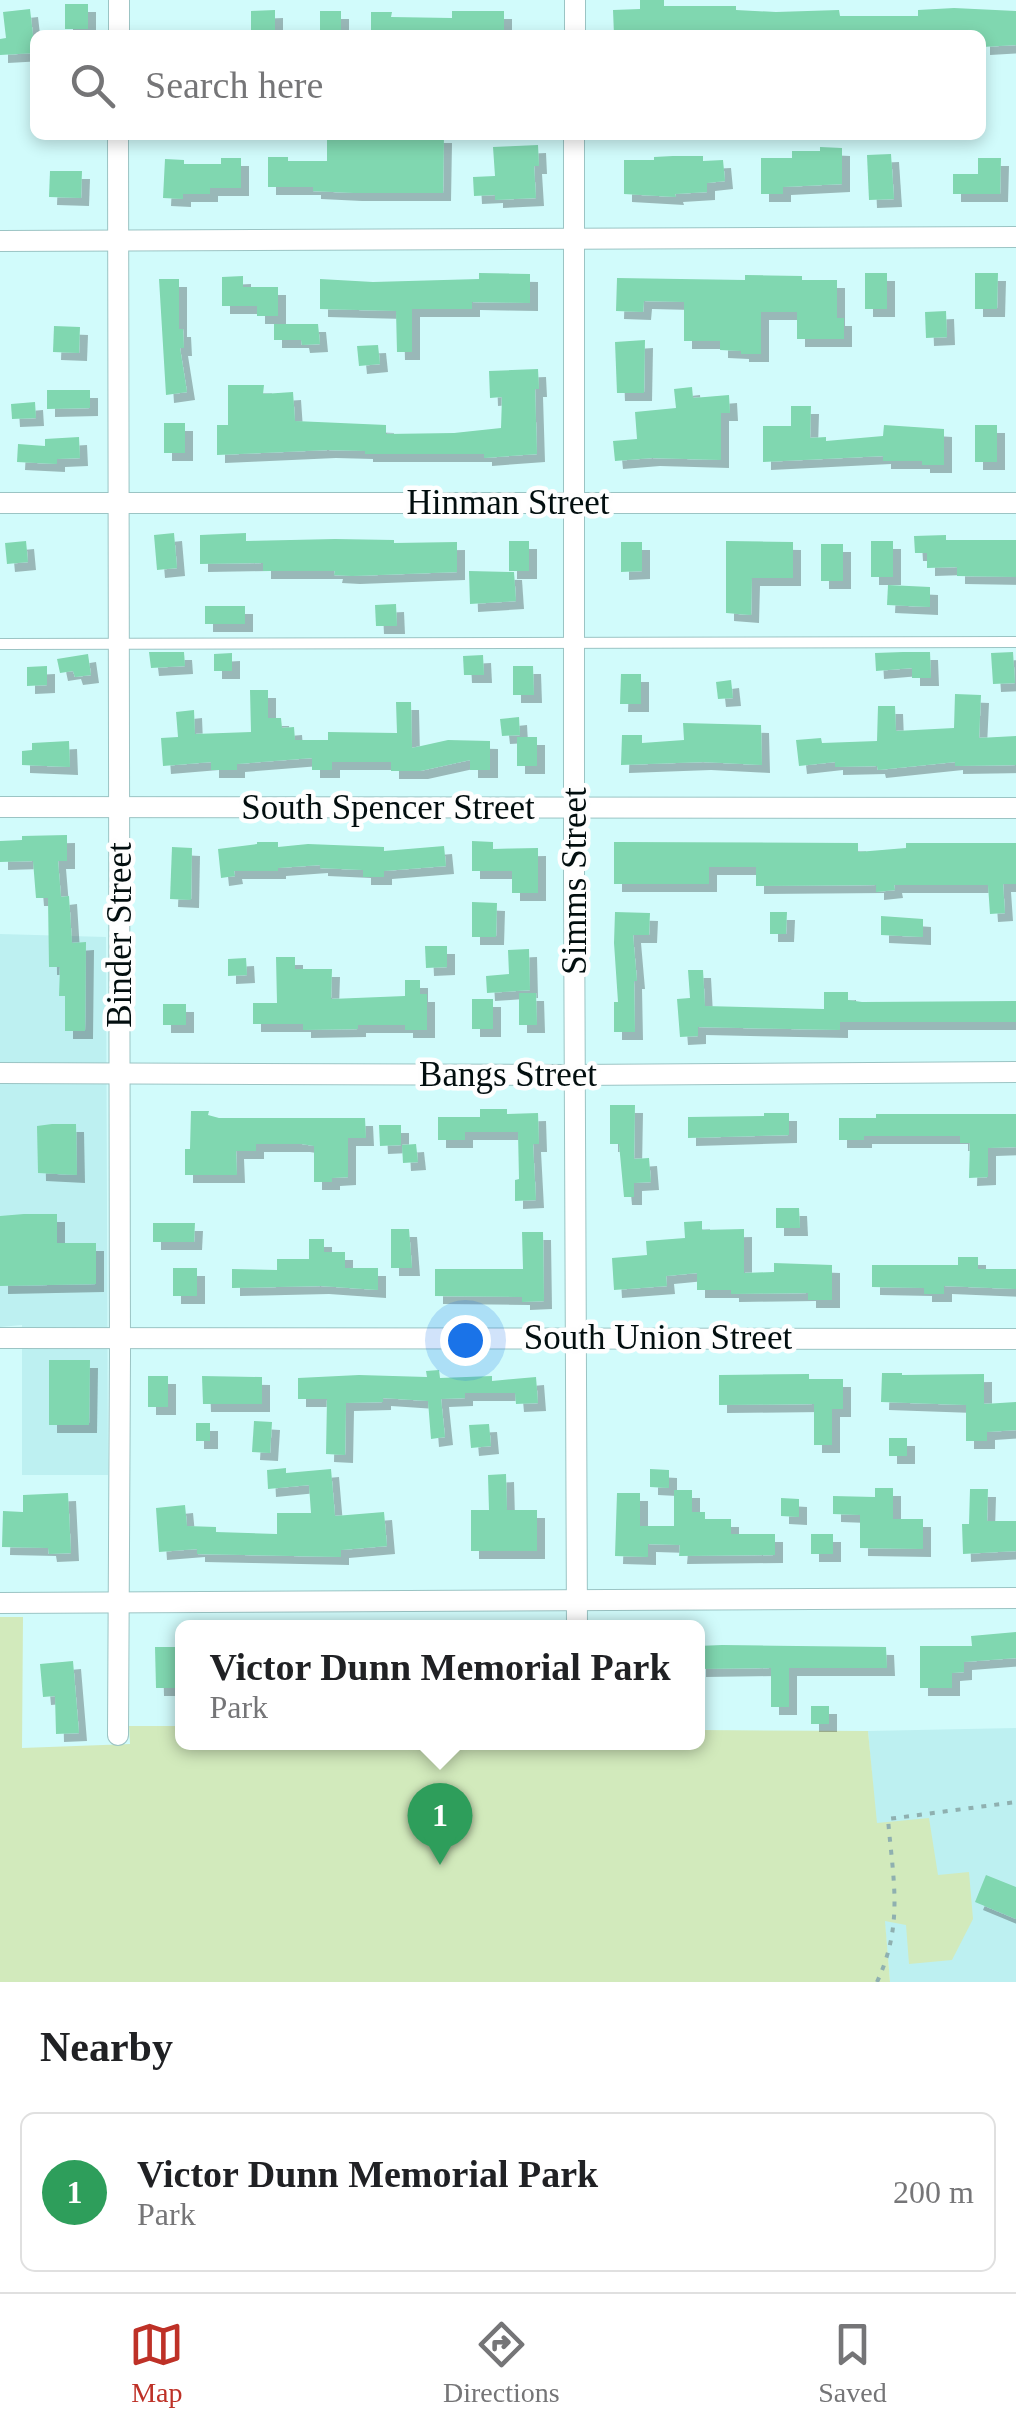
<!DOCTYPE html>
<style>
:root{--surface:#fff;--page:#f6f6f6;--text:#202124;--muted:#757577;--line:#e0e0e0;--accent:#be3127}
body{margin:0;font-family:Georgia,serif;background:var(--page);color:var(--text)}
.you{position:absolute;left:465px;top:1340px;width:35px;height:35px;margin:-25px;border:8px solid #fff;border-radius:50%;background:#1a73e8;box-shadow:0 0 0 15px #1a73e833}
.badge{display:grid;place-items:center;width:65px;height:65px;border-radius:50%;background:var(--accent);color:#fff;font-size:32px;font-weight:700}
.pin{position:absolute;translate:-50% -82px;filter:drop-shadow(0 2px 5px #0008)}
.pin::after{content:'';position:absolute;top:52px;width:35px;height:30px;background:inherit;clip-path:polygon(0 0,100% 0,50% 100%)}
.popup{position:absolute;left:175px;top:1620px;width:530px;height:130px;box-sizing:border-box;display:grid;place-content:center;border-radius:15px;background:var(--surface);filter:drop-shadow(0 2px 8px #0005);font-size:32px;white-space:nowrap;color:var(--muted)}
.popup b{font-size:38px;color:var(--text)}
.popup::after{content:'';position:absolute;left:50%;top:100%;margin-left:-20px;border:20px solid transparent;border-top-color:var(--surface)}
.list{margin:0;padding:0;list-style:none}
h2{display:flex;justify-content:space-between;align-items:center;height:130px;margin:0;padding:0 40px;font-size:42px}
h2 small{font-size:32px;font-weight:400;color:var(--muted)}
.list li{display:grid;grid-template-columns:65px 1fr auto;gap:30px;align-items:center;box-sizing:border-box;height:160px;margin:0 20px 20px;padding:0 20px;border:2px solid var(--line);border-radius:15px}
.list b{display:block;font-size:38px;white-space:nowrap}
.list p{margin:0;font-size:32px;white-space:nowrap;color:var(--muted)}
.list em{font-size:32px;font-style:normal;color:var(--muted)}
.icon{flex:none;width:55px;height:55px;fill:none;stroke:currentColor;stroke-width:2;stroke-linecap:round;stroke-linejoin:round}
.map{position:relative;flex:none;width:1016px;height:1982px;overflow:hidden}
.search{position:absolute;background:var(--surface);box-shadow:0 5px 15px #0003;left:30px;right:30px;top:30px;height:110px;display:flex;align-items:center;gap:25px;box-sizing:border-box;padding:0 35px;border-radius:15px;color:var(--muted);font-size:38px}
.sheet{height:310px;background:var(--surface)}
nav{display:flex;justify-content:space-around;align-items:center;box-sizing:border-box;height:140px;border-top:2px solid var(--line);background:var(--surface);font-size:28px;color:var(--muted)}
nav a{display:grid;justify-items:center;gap:5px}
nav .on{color:var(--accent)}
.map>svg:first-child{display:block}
</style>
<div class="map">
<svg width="1016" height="1982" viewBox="0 0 1016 1982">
<defs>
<filter id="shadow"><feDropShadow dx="8" dy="8" stdDeviation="0" flood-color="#0004"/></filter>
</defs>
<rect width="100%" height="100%" fill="#d1fbfb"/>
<g fill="#bdf0f1">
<polygon points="0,934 106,937 108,1475 22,1475 22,1325 0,1327"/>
<polygon points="1016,1728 1016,1982 890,1982 868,1731"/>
</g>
<polygon fill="#d2eabc" points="0,1617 23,1617 22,1748 130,1744 129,1726 182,1726 182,1742 698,1742 698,1730 868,1731 877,1823 929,1818 938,1875 969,1872 973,1919 952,1960 909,1964 906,1925 885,1921 890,1982 0,1982"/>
<g fill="#80d7b0" filter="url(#shadow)">
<polygon points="640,0 664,0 664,6 736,6 736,10 776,12 839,10 840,16 918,16 918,10 954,8 1016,11 1016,45 982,47 982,35 614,35 613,10 640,9"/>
<rect x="65" y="4" width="23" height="25"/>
<polygon points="30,9 35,53 0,55 0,39 6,38 3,12"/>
<polygon points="275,10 275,35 251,35 251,11"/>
<rect x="320" y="11" width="21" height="24"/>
<polygon points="452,11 504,11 504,35 371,35 371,12 392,12 391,17 452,18"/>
<polygon points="327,135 444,135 443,193 354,193 313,191 313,187 268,187 268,157 288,157 288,161 327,161"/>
<polygon points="538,145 539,166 534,166 536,198 495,200 495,195 474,196 473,177 495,176 493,147"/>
<polygon points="820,147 842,148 842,184 783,187 783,194 761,194 761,158 792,158 792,151 820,151"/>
<polygon points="891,154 894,199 869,200 867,155"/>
<polygon points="673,156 703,156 703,161 723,160 725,181 707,183 707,192 675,194 676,197 624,194 624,160 654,160 654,157"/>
<polygon points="221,158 241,158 241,188 210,188 210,194 183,194 183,199 163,198 165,159 184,160 184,164 221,164"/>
<polygon points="978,158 1001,158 1000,194 953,194 953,174 978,174"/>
<polygon points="50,171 82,171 81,198 49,197"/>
<polygon points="479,273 530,274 530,303 472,302 472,309 412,309 412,352 397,352 396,311 320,309 320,279 373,282 479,279"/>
<rect x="865" y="273" width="22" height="36"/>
<polygon points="975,273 998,273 997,309 975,309"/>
<polygon points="745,275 802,276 802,280 837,280 837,318 844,318 844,339 797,339 797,312 761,312 761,354 741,354 741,351 720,350 720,341 684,341 684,302 644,301 643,312 616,311 617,278 745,280"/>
<polygon points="243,276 243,287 278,287 278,316 257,316 257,306 222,306 222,277"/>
<polygon points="159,279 179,279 179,329 183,329 184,348 180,348 187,392 166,395"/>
<polygon points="946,311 947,337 926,338 925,312"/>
<polygon points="274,324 318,324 320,344 302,345 301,340 274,340"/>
<polygon points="54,326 80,327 79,353 53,352"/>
<polygon points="645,340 644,393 617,393 615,342"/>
<polygon points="378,345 380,364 359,366 357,346"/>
<polygon points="538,369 539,389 535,389 537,454 484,458 484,454 365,454 365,451 328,450 217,455 217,425 228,425 228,385 264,385 263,394 293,392 295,421 386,425 386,434 454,433 501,428 502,397 490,398 489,371"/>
<polygon points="692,387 693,398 729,395 730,413 721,413 721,460 652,458 615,461 613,441 637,439 635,412 676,408 674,389"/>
<polygon points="47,390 90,390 90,408 47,409"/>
<polygon points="35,402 36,418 12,419 11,404"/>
<polygon points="791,406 811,406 810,438 826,437 826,441 883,436 884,425 944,429 944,465 922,465 922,461 883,461 883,456 763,462 763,426 791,426"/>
<rect x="164" y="423" width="21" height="30"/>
<rect x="975" y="425" width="22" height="37"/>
<polygon points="79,437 80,458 57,459 57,464 17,462 18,444 45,446 45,439"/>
<polygon points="174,533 177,568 157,570 154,535"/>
<polygon points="246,533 246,541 335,539 394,540 394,543 457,542 457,572 352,576 334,575 335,571 263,571 263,563 200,564 200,535"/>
<polygon points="946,535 946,540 1016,540 1016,577 957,576 957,567 927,568 927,553 915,553 914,536"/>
<polygon points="26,541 28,562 7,564 5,543"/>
<rect x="509" y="541" width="20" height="30"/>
<polygon points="726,541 793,542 793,578 752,578 751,615 726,613"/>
<rect x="871" y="541" width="22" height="36"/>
<polygon points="621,542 642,542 642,571 621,572"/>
<rect x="821" y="544" width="22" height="37"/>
<polygon points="469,571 514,572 516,601 470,604"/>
<polygon points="888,585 930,587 930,607 887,605"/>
<polygon points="396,604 397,626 376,626 375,605"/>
<rect x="205" y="606" width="40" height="18"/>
<polygon points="149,652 184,652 185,666 151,668"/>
<polygon points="903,652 930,652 931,678 912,678 912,668 876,671 875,653"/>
<polygon points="1013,652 1015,683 993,684 991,653"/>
<polygon points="232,653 232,671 214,671 214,654"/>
<polygon points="88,654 91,675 75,677 73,671 60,673 57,659"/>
<polygon points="483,655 484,675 464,675 463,656"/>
<polygon points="47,666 47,685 27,686 27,667"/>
<polygon points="513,666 533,666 534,695 513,695"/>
<polygon points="621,674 641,674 641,704 620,704"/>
<polygon points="731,680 733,698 718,699 716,682"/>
<polygon points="250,690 268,690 268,718 281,718 282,728 294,727 295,740 328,740 328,732 397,733 396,702 411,702 412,748 448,740 490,741 490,770 470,770 470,760 420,771 391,771 391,762 332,762 332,770 312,770 312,758 237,764 237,770 211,770 211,762 163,766 161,738 178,737 176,712 194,710 195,734 251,732"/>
<polygon points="955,694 981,695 979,738 1016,736 1016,765 955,766 955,762 878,770 877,766 835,767 835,762 799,766 796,740 821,738 822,743 877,741 878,706 895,706 896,731 954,728"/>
<polygon points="519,717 520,735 502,736 500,719"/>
<polygon points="683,723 761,725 762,765 703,762 621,765 622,735 642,735 642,743 684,740"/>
<rect x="517" y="737" width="20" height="29"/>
<polygon points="69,741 70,767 22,765 22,751 32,750 32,743"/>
<polygon points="67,835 67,861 58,861 61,897 69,896 72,943 86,942 85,1031 65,1031 65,996 59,996 60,967 49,967 48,898 36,898 33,861 0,862 0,841 22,840 22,836"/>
<polygon points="472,841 493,842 493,849 538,848 538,893 512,893 512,871 472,871"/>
<polygon points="257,842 278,842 278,847 308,844 384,847 384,851 444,846 446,866 384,871 384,877 363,877 363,870 320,868 320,865 278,868 278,871 234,871 235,876 221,878 218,849 257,844"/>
<polygon points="614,842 858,843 858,852 906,848 906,843 1016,843 1016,884 1003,884 1005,913 990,914 988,885 894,885 895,890 876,892 876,885 756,886 756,867 709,867 709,884 614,884"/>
<polygon points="172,847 192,848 191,900 170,899"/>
<polygon points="472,902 497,903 496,937 472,937"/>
<polygon points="615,912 650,913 649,935 633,935 637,981 634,981 635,1032 614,1032 614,1002 618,1002 614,943"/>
<polygon points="770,912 787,912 786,934 770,934"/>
<polygon points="881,916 923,919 923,937 881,935"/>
<polygon points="425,946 447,946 447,967 426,968"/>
<polygon points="529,949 530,990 487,993 486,976 509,974 508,950"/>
<polygon points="276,957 295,957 295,969 332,969 331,999 405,996 405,980 420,980 420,994 427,994 427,1030 405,1030 405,1025 358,1025 358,1029 303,1030 303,1024 253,1024 253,1003 277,1003"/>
<polygon points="246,958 247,975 228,976 228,959"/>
<polygon points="688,970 703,970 705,1006 824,1009 824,992 848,992 848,1000 862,1002 1016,1001 1016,1022 840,1022 840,1030 698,1027 698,1036 680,1037 677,999 690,998"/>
<polygon points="519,993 536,993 537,1025 519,1025"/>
<rect x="472" y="999" width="21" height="30"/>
<rect x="163" y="1004" width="23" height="21"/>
<polygon points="610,1105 635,1105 634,1159 649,1158 651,1182 634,1183 634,1197 624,1197 619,1144 610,1144"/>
<polygon points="480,1109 507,1109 507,1114 538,1113 539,1144 533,1144 536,1200 515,1201 515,1180 519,1179 518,1132 465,1132 465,1140 438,1140 438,1117 480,1117"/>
<polygon points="191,1111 209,1111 208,1115 219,1118 365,1118 366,1138 348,1138 348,1177 332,1178 332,1182 314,1182 314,1146 302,1144 256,1144 256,1151 236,1151 237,1175 185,1175 185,1149 190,1149"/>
<polygon points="764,1113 789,1113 789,1135 688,1138 688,1117 764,1116"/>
<polygon points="876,1114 1016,1114 1016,1147 988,1148 988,1177 969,1178 970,1143 960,1143 960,1136 864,1136 864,1140 839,1140 839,1118 876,1118"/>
<polygon points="52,1124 76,1124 77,1175 38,1173 37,1126"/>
<polygon points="379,1125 401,1125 401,1145 380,1146"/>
<polygon points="416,1144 418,1162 403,1163 402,1145"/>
<polygon points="776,1208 799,1208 800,1228 776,1228"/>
<polygon points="24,1214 57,1214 57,1243 96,1243 96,1284 0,1286 0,1216"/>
<polygon points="702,1221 702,1230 744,1229 744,1273 774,1272 774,1263 832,1265 832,1300 808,1300 808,1293 731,1294 731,1290 697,1290 697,1273 666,1276 667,1286 614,1290 612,1258 647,1255 646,1241 685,1238 684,1222"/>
<polygon points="153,1223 195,1223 194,1242 153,1242"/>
<polygon points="391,1229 409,1229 412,1268 391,1268"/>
<polygon points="522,1232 543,1232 544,1301 522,1302 522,1297 435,1296 435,1269 523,1269"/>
<polygon points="309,1239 324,1239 324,1252 345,1252 345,1268 378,1268 378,1290 321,1286 232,1288 232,1269 277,1270 277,1259 309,1259"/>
<polygon points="958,1257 978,1257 978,1269 1016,1269 1016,1289 944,1286 944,1294 924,1294 924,1288 872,1287 872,1265 958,1265"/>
<rect x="173" y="1268" width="24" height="28"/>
<polygon points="49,1360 90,1360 89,1425 49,1425"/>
<polygon points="439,1370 440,1378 492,1376 492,1381 536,1377 538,1403 516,1404 515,1393 465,1393 465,1398 441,1399 445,1437 431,1439 428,1401 383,1398 383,1402 346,1403 345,1455 326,1454 327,1399 298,1399 298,1378 359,1375 427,1377 426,1371"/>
<polygon points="882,1373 902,1373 902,1375 984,1374 984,1404 1016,1402 1016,1430 987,1432 987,1441 966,1441 966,1405 881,1402"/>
<polygon points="809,1374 809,1379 843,1379 843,1409 832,1409 832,1445 814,1445 814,1404 719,1405 719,1375"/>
<rect x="148" y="1376" width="20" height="31"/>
<polygon points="202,1376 262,1377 262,1404 203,1404"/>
<polygon points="254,1421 272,1422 270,1453 252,1452"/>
<rect x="196" y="1423" width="14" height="18"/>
<polygon points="489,1424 491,1446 471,1448 469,1425"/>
<rect x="889" y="1438" width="18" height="18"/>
<polygon points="286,1468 286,1473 331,1469 335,1516 384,1512 387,1546 341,1550 341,1557 197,1554 197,1549 159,1552 156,1508 185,1505 187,1526 216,1527 216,1532 277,1534 277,1513 311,1513 309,1485 268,1489 267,1470"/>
<polygon points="650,1469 669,1470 669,1488 650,1487"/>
<polygon points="506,1474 507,1510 537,1510 537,1551 471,1551 471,1510 489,1510 488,1475"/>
<polygon points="875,1488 893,1488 893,1519 923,1519 923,1549 860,1548 860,1515 833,1514 833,1496 875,1497"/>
<polygon points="970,1489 988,1489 987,1521 1016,1521 1016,1551 963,1554 962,1524 969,1524"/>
<polygon points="674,1490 692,1490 692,1512 705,1512 705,1519 731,1519 731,1534 775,1534 775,1555 679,1556 680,1545 648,1544 648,1557 615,1556 617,1493 640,1493 640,1526 674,1526"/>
<polygon points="68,1493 71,1553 49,1554 48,1548 2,1547 3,1511 23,1512 23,1495"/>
<polygon points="781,1498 799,1499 799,1517 781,1516"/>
<rect x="811" y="1534" width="22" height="20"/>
<polygon points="1016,1632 1016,1658 964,1662 964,1672 952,1673 952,1688 920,1688 920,1646 972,1646 971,1636"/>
<polygon points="722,1645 886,1647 887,1668 789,1668 789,1707 771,1707 771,1668 698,1669 698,1646"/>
<polygon points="155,1647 180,1647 180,1688 156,1688"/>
<polygon points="73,1661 79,1733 56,1734 55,1696 43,1697 40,1664"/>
<rect x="811" y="1706" width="18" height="18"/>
<polygon points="986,1875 1016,1887 1016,1919 975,1902"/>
</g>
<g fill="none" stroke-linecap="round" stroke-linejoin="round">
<g stroke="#9bc4c4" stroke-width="12">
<polyline id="lane" points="0,644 1016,642"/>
</g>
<g stroke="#9bc4c4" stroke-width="22">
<g id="street">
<polyline points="119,35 119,0"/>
<polyline points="575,35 575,0"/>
<path d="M574,135C573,633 574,1130 577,1628"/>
<polyline points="0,241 1016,237"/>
<polyline points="0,503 1016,503"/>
<polyline points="0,807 1016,808"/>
<polyline points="0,1073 572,1075 1016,1072"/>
<polyline points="0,1338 1016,1339"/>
<polyline points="0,1603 1016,1598"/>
<polyline points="118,1735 120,1356 118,135"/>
</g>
</g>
<path stroke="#8fb0b0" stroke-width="4" stroke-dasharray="5 8" stroke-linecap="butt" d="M877,1982C904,1924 893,1880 888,1819L1016,1802"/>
<use href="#lane" stroke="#fff" stroke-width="10"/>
<use href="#street" stroke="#fff" stroke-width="20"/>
</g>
<g text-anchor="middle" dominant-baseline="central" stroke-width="9" stroke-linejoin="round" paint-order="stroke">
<g font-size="35" fill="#020e0f" stroke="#fefefe">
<text x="508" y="502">Hinman Street</text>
<text x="388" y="807">South Spencer Street</text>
<text transform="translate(574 881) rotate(-90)">Simms Street</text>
<text transform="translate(119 935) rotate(-90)">Binder Street</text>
<text x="508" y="1074">Bangs Street</text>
<text x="658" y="1337">South Union Street</text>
</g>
</g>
</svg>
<div class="you"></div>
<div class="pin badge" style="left:440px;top:1865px;background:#2e9e5b">1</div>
<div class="popup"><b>Victor Dunn Memorial Park</b>Park</div>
<div class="search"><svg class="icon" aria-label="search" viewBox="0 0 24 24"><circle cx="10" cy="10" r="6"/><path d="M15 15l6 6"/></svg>Search here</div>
</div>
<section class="sheet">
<h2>Nearby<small></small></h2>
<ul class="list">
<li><span class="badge" style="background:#2e9e5b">1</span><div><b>Victor Dunn Memorial Park</b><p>Park</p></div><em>200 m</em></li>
</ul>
</section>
<nav>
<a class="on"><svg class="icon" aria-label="map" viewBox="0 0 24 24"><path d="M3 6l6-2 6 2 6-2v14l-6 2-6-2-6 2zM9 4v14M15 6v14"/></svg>Map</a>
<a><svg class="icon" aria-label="directions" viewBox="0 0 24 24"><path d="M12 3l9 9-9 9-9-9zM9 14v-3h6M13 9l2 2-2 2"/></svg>Directions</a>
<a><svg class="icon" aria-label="saved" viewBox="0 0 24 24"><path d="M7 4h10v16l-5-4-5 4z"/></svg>Saved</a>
</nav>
